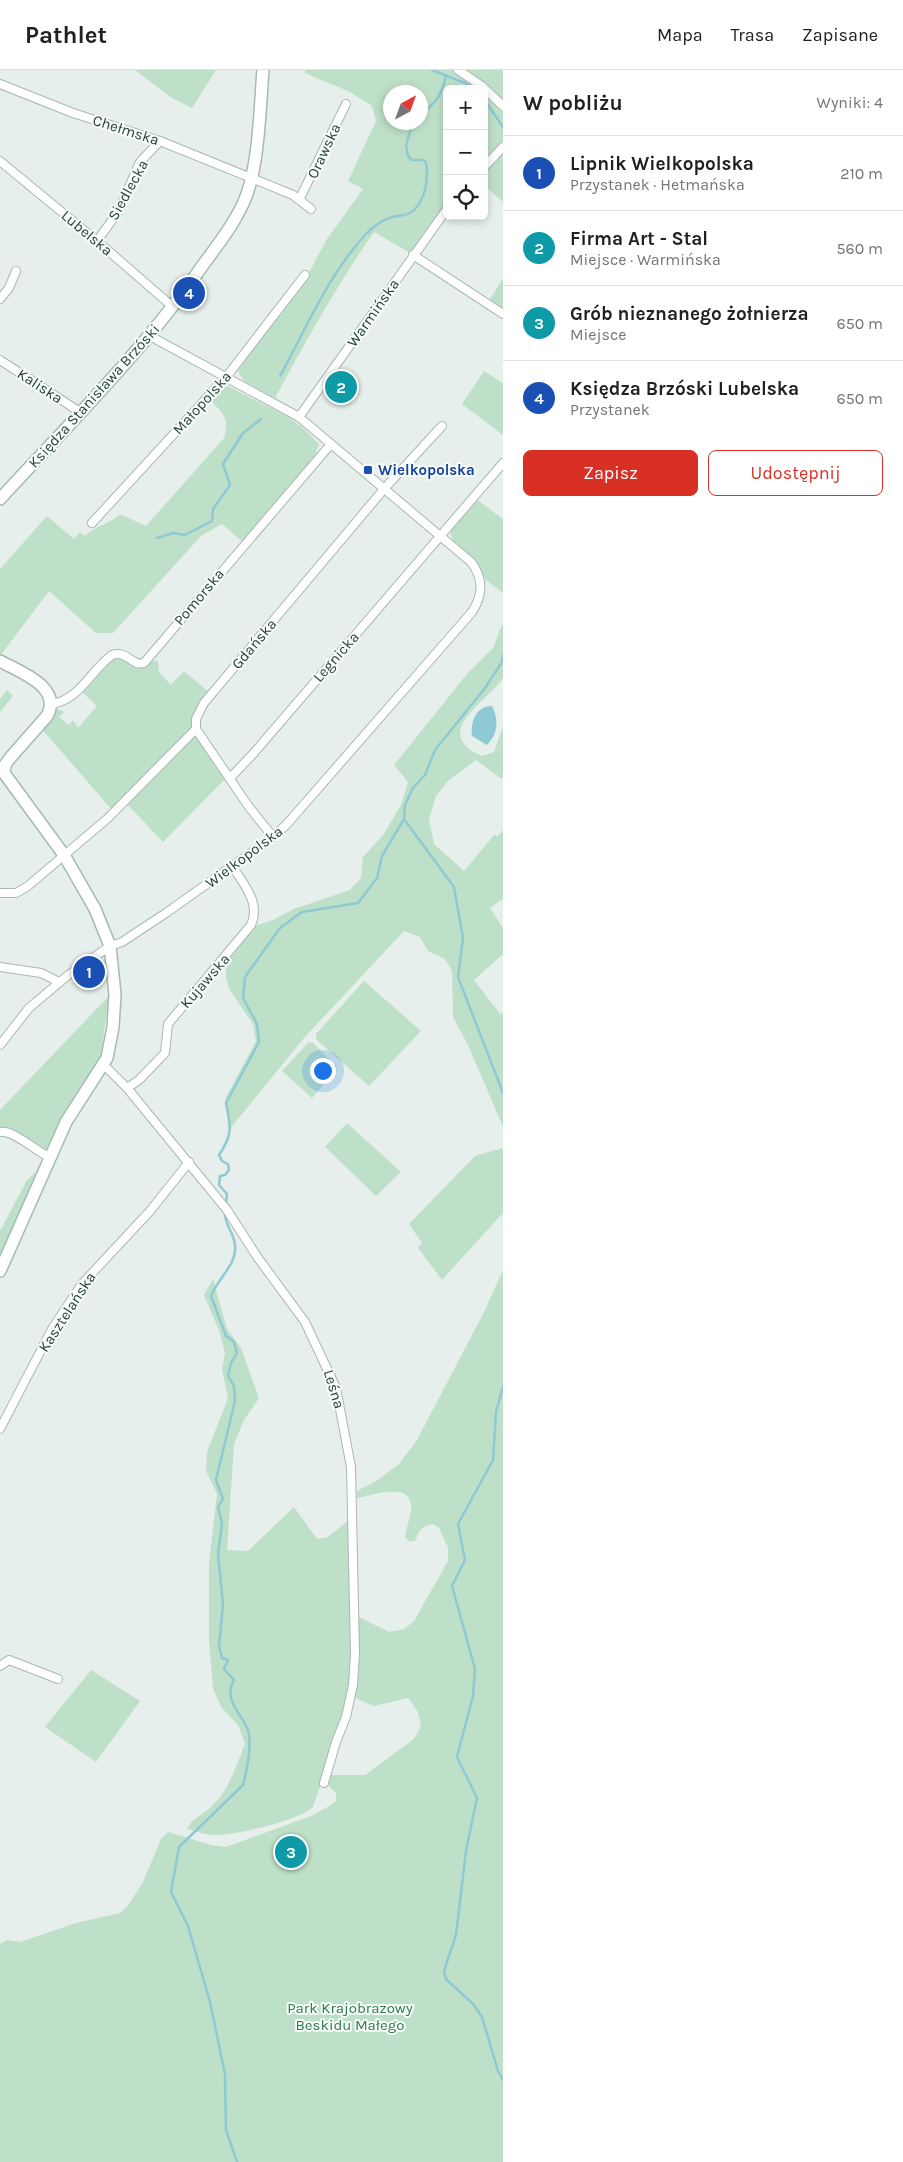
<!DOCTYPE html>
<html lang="pl">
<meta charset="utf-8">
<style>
:root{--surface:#fff;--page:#f2f2f2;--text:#202124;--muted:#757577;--line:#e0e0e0;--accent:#d93025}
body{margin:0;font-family:Karla,sans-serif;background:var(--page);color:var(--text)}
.controls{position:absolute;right:15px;top:15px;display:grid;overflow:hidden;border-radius:8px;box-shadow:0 2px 8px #0003}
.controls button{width:45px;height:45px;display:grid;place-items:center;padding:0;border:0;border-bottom:1px solid var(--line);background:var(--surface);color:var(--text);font:25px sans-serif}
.compass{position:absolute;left:383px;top:15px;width:45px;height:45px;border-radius:50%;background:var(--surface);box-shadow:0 2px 8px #0003;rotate:41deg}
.you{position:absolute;left:322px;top:1000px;width:18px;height:18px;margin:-12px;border:4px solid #fff;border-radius:50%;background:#1a73e8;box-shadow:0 0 0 8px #1a73e833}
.badge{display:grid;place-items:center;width:32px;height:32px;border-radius:50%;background:var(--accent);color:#fff;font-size:16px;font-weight:700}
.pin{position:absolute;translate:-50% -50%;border:2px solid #fff;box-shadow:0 1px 5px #0006}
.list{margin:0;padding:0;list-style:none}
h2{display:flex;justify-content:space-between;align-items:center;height:65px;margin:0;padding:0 20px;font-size:21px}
h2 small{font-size:16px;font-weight:400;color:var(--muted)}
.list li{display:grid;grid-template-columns:32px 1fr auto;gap:15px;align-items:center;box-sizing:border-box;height:75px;padding:0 20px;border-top:1px solid var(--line)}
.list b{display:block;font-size:19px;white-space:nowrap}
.list p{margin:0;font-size:16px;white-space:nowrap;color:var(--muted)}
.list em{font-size:16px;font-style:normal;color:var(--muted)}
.actions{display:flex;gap:10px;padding:15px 20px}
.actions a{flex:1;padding:11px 0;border:1px solid var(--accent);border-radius:8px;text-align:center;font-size:18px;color:var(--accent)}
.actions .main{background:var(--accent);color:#fff}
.icon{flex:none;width:28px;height:28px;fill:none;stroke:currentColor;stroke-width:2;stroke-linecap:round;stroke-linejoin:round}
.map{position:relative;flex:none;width:503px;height:2092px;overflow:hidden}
header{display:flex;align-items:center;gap:30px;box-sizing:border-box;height:70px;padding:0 25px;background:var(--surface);border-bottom:1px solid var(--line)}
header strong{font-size:24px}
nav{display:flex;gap:28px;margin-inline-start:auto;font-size:18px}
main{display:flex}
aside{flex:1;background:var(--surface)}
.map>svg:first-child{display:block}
</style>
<header>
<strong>Pathlet</strong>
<nav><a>Mapa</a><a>Trasa</a><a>Zapisane</a></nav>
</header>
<main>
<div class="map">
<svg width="503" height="2092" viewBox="0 0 503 2092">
<rect width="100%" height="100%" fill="#e6efeb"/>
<g fill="#bfe0c8" fill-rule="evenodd">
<polygon points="135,0 216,0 192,38 172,28"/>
<path d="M305,0H454L484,19H447V132L410,183L374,162C337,215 306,271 275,328L244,311L238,301L257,272L307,206L327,169L363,119L348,111L376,51L372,36L350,22L305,3ZM390,22H420V52H390Z"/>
<polygon points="466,0 503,0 503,32 486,16 465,1"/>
<polygon points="484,19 503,39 503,72 484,92"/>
<polygon points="503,82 503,132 484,115 484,103"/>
<polygon points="503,208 503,241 489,231"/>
<polygon points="484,301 503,313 503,365 462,334"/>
<path d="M228,316L288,347L302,357L319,374L316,382L318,383L315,388L243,472L222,454L201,466L113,563H96L49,521L0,586V499L47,446L74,469L80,462L85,466C97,454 108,456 120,444L146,456L224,368C230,348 223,343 209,329L220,317Z"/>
<polygon points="475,428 503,449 503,523 486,510 476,491 453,471 450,460"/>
<path d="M503,552V608C487,632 429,663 482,686L494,682L503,656V707L502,709L476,690L448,711L436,726L429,749L434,774L464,801L494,765L498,766L503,760V829L490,838L503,858V884L474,910L500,944L503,942V1057L468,975L453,947L452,901L445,889L428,881L420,867L404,861L304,968L229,1060L225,1029L256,971L253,954L229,919L226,907V894L231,884L254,856L273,850L294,839L350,820L361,808L363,787L383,765L401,735L408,712L394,695L467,604L493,578Z"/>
<polygon points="119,586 136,595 149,590 158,591 159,602 171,615 184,601 210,623 195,646 191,659 112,740 41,658 55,638 64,642 59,647 69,655 73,650 78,658 97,636 81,621 100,598"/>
<polygon points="7,620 13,626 0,642 0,629"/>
<polygon points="193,666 197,666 226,708 163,772 126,733"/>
<polygon points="364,911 421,961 369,1016 316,969 316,964"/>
<polygon points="109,926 101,984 89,1008 62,1046 45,1083 7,1058 0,1059 0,1040"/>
<polygon points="309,972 313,973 336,996 337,1000 312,1028 282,1001"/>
<polygon points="347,1053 401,1102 376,1126 325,1077"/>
<polygon points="503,1078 503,1146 502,1144 442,1210 418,1178 422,1173 409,1154 475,1086"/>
<polygon points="37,1101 0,1188 0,1161 27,1110"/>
<path d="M503,1200V2092H0V1874L7,1870L20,1872L76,1853L120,1843L127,1837L142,1814L161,1769L168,1762L211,1775L226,1777L311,1746C319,1741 328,1738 336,1731V1723L326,1713L329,1705H365L414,1669L421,1656L418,1642L408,1628L374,1636L353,1627L359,1582V1547L389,1562L404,1559L414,1551L448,1491V1478L439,1458L433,1454C423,1456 418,1460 416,1470L410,1472L405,1467C406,1458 410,1449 411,1440C414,1409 372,1426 357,1428V1421L378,1410L399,1394L417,1370L484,1242Z"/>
<path d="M213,1209L227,1259L241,1278L259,1328L244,1350L234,1374L227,1480L248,1481L294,1437L317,1469L328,1467L349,1450L353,1538L350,1614L344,1647L313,1737C298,1751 235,1765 214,1765C205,1765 196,1761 187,1759C193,1747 203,1745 212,1736C230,1719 236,1695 245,1674L238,1655L222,1638L213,1619L209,1572V1493L217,1424L206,1401L207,1382L228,1328L222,1299L225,1283L220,1263L204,1225Z"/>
<polygon points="91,1600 140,1631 96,1692 45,1657"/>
</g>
<path fill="#8ec9d4" d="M492,636C499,650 498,664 487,675L472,666C470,652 476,636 492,636Z"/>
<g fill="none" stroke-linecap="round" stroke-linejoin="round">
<g stroke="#8ec9d4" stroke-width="2.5">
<polyline points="432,0 465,13 474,19"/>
<polyline points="484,29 503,57"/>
<path d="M420,46C436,31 442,27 446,5"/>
<path d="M280,306C307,257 329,203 367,163C376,154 385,148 397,146C400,145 404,146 408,144C425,136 429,109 426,93L423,90H412L408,86L406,75L413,52"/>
<polyline points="157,468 173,463 185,465 212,451 213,439 230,415 223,394 243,363 261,349"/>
<polyline points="404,749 454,817 463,868 458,907 503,1023"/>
<path d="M226,1134L227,1124L219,1115L220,1106L225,1105L229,1100L228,1094L222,1091L219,1085C233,1065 231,1056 226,1033L259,972L257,954L243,928L245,907L280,858L302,842L358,833L377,808L382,786L404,749L405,735L413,718L425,705L435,680L485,618L502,592L503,585"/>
<path d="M225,1142C224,1155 235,1164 235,1176C237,1195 217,1209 211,1226L226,1266L234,1272L237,1283L231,1293L228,1306L234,1316L235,1331L216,1410L223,1429L218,1437L222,1453L218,1484L223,1534L219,1576L222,1588L228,1590L224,1599L234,1610C221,1632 247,1648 249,1664C251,1680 247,1700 243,1715L179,1777L171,1822L188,1856L210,1932L225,2004L226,2060L237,2092"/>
<polyline points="503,1316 496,1342 493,1390 458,1454 465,1490 452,1516 475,1599 473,1626 457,1687 477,1728 466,1781 456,1865 444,1901 446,1909 473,1934 482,1947 498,2001 503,2010"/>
</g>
<g stroke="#a8b8b2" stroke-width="10">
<g id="street">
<polyline points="458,0 482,16 503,36"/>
<polyline points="0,14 73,43 160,71 293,125 311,139"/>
<polyline points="0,91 97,171 173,237"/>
<polyline points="484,97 503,77"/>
<polyline points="300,128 346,34"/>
<polyline points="97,171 118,142 140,92 160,71"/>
<polyline points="413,185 503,244"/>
<polyline points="0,229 9,218 16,201"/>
<polyline points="0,290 80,342"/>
<polyline points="299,347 447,139"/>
<polyline points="92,453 227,306 305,205"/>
<path d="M51,634C80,630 90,601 112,585C128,580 132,597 144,593L331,374"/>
<polyline points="196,659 249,737 273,767"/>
<polyline points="230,708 253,684 503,393"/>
<polyline points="0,823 16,823 28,816 108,748 196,659 196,649 204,633 384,419 442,356"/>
<polyline points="0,897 41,903 59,912"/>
<path d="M0,975L29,938L67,906L110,876L122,872L166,843L273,767L287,754L472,542C483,525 484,509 471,492L299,347L150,266"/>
<polyline points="104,995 127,1018 227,1140 258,1188 305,1252 336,1318 351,1397 355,1583 353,1615 346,1647 336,1672 324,1713"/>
<path d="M127,1018L139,1010L165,983L168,954L251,855C261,833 244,815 233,797"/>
<path d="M0,1062C12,1059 36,1081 49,1087"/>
<polyline points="0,1359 52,1259 82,1214 150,1141 189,1092"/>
<polyline points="0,1596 9,1590 58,1609"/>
</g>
</g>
<g stroke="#a4bbb3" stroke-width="14">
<g id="secondary">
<path d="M0,429C70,353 144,280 203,195C219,173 238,149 247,124C259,90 260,37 263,0"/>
<path d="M0,591C20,602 63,617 47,646L10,688L5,695L4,703L64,785L95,839L110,876L115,924L113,957L107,988L66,1052L0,1201"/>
</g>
</g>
<use href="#street" stroke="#fff" stroke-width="8"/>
<use href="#secondary" stroke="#fff" stroke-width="11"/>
</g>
<rect fill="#1a4fb4" stroke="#f7fbf9" stroke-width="2" x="363" y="395" width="10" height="10" rx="2.5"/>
<g text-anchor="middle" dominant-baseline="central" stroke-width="4" stroke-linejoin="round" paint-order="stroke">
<g font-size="15" fill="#24423a" stroke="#f7fbf9">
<text transform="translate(126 60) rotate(18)">Chełmska</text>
<text transform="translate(324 81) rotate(-65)">Orawska</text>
<text transform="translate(128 120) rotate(-61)">Siedlecka</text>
<text transform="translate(87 163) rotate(40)">Lubelska</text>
<text transform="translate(373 243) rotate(-55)">Warmińska</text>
<text transform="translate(40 316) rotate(33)">Kaliska</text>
<text transform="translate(94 326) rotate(-48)">Księdza Stanisława Brzóski</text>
<text transform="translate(202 333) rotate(-48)">Małopolska</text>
<text transform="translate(199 527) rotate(-50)">Pomorska</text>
<text transform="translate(254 574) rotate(-50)">Gdańska</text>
<text transform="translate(336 587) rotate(-49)">Legnicka</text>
<text transform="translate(244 787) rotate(-37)">Wielkopolska</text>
<text transform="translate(205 911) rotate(-49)">Kujawska</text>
<text transform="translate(67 1242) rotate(-57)">Kasztelańska</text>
<text transform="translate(334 1319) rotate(73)">Leśna</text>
</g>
<g font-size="15" font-weight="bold" fill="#164399" stroke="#f7fbf9" text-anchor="start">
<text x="378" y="400">Wielkopolska</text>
</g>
<g font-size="15" fill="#2d7a4b" stroke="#f7fbf9">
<text x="350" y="1938">Park Krajobrazowy<tspan x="350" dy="17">Beskidu Małego</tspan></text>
</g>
</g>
</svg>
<div class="controls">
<button>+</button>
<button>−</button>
<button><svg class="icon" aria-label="locate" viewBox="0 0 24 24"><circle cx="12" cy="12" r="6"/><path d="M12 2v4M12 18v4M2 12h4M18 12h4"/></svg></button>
</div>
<svg class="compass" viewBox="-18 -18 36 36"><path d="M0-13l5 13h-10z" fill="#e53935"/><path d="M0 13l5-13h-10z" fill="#757577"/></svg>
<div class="you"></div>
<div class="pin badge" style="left:89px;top:902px;background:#1a4fb4">1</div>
<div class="pin badge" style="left:341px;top:317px;background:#0f9aa8">2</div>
<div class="pin badge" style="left:291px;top:1782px;background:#0f9aa8">3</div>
<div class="pin badge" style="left:189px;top:223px;background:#1a4fb4">4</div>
</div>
<aside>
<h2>W pobliżu<small>Wyniki: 4</small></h2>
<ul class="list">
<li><span class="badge" style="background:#1a4fb4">1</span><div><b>Lipnik Wielkopolska</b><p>Przystanek · Hetmańska</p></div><em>210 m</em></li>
<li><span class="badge" style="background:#0f9aa8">2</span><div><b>Firma Art - Stal</b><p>Miejsce · Warmińska</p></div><em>560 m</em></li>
<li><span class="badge" style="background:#0f9aa8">3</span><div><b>Grób nieznanego żołnierza</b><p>Miejsce</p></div><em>650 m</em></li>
<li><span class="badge" style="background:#1a4fb4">4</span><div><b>Księdza Brzóski Lubelska</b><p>Przystanek</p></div><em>650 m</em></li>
</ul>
<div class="actions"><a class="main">Zapisz</a><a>Udostępnij</a></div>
</aside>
</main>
